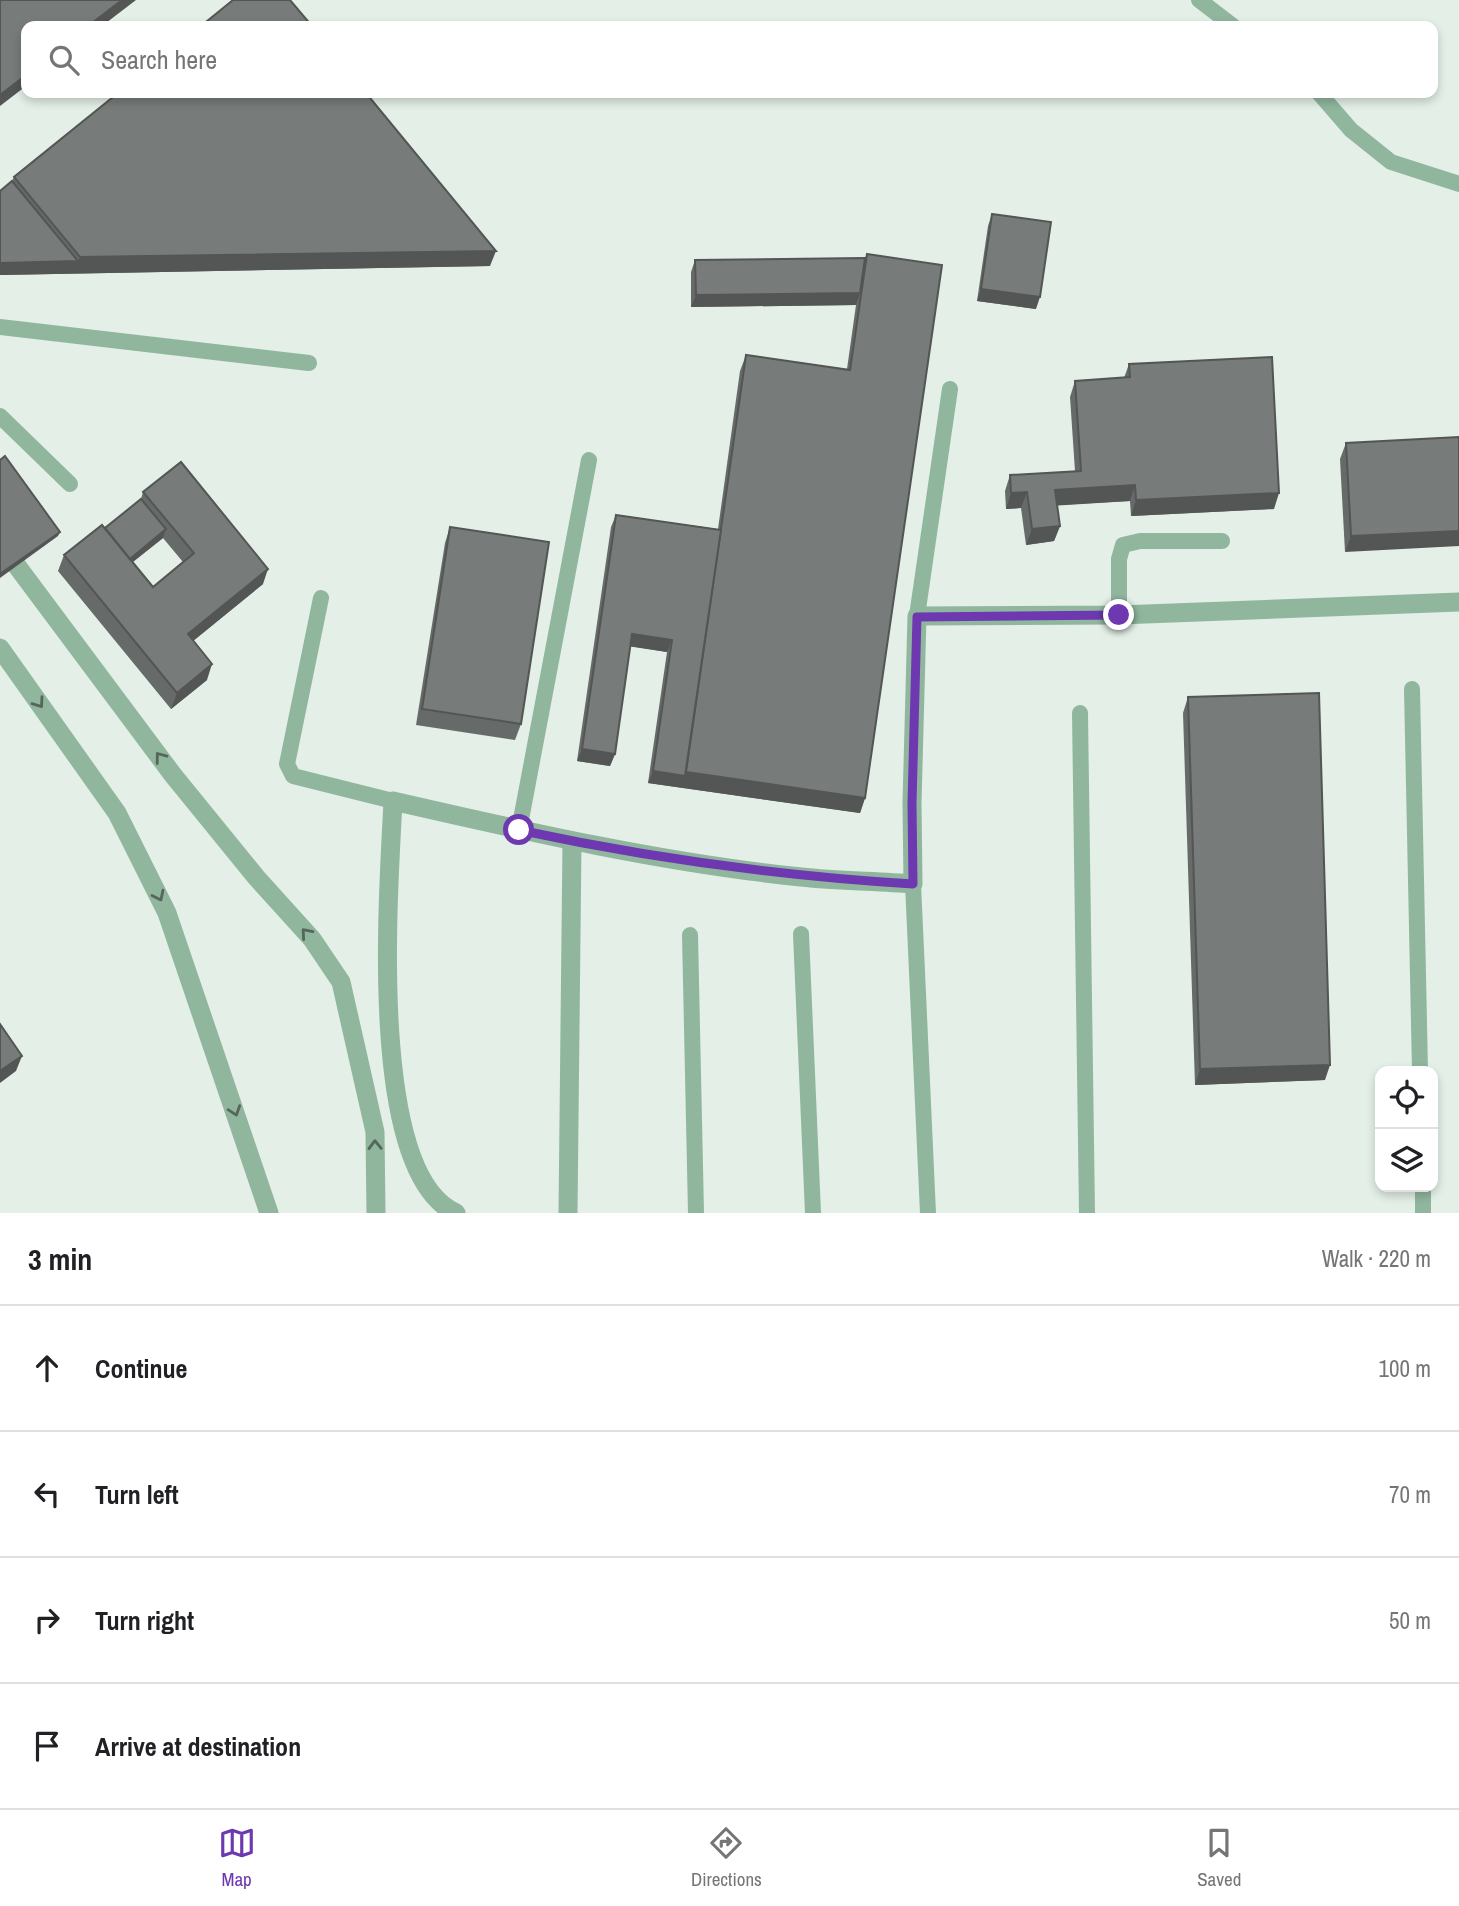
<!DOCTYPE html>
<meta charset="utf-8">
<style>
:root{--surface:#fff;--page:#f2f2f2;--text:#202124;--muted:#757577;--line:#e0e0e0;--accent:#6e39b0}
body{margin:0;font-family:"Archivo Narrow",sans-serif;background:var(--page);color:var(--text)}
.controls{position:absolute;right:21px;bottom:21px;display:grid;overflow:hidden;border-radius:14px;box-shadow:0 4px 10px #0003}
.controls button{width:63px;height:63px;display:grid;place-items:center;padding:0;border:0;border-bottom:2px solid var(--line);background:var(--surface);color:var(--text);font:35px sans-serif}
.stop{position:absolute;width:21px;height:21px;margin:-16px;border:5px solid #6e39b0;border-radius:50%;background:#fff}
.stop.end{background:#6e39b0;border-color:#fff;box-shadow:0 2px 7px #0008}
.list{margin:0;padding:0;list-style:none}
h2{display:flex;justify-content:space-between;align-items:center;height:91px;margin:0;padding:0 28px;font-size:30px}
h2 small{font-size:23px;font-weight:400;color:var(--muted)}
.list li{display:grid;grid-template-columns:46px 1fr auto;gap:21px;align-items:center;box-sizing:border-box;height:126px;padding:0 28px;border-top:2px solid var(--line)}
.list b{display:block;font-size:26px;white-space:nowrap}
.list em{font-size:23px;font-style:normal;color:var(--muted)}
.icon{flex:none;width:38px;height:38px;fill:none;stroke:currentColor;stroke-width:2;stroke-linecap:round;stroke-linejoin:round}
.map{position:relative;flex:none;width:1459px;height:1213px;overflow:hidden}
.search{position:absolute;background:var(--surface);box-shadow:0 4px 10px #0003;left:21px;right:21px;top:21px;height:77px;display:flex;align-items:center;gap:18px;box-sizing:border-box;padding:0 24px;border-radius:14px;color:var(--muted);font-size:26px}
.sheet{height:595px;background:var(--surface)}
nav{display:flex;justify-content:space-around;align-items:center;box-sizing:border-box;height:98px;border-top:2px solid var(--line);background:var(--surface);font-size:19px;color:var(--muted)}
nav a{display:grid;justify-items:center;gap:4px}
nav .on{color:var(--accent)}
.map>svg:first-child{display:block}
</style>
<div class="map">
<svg width="1459" height="1213" viewBox="0 0 1459 1213">
<rect width="100%" height="100%" fill="#f5faf7"/>
<path fill="#e3efe7" fill-rule="evenodd" d="M0,0H1459V1213H0ZM26,26H1433V93H26ZM1380,1071H1433V1187H1380Z"/>
<g fill="none" stroke-linecap="round" stroke-linejoin="round">
<g stroke="#90b69e" stroke-width="16">
<polyline points="1199,0 1233,26"/>
<polyline points="1319,93 1351,130 1391,162 1459,184"/>
<polyline points="0,327 309,363"/>
<polyline points="0,416 70,484"/>
<polyline points="321,598 287,764 293,776 393,801"/>
<polyline points="1119,615 1119,559 1123,545 1140,541 1222,541"/>
<polyline points="917,616 950,389"/>
<polyline points="1412,689 1420,1071"/>
<polyline points="1080,713 1087,1213"/>
<polyline points="519,830 589,460"/>
<polyline points="913,884 928,1213"/>
<polyline points="801,934 813,1213"/>
<polyline points="690,935 696,1213"/>
<polyline points="1423,1187 1423,1213"/>
</g>
<g stroke="#90b69e" stroke-width="19">
<polyline points="17,566 173,775 256,877 312,939 341,982 375,1132 376,1213"/>
<polyline points="0,648 117,813 167,913 269,1213"/>
<path d="M456,1213C366,1173 389,887 393,801C528,832 664,863 801,877C838,881 876,881 913,884L912,803L917,616L1119,615L1459,602"/>
<polyline points="568,1213 572,841"/>
</g>
</g>
<g fill="#666a68" fill-rule="evenodd">
<polygon points="14,177 490,266 0,275 0,191 12,181"/>
<polygon points="992,214 1036,309 977,301 988,226"/>
<polygon points="867,254 865,798 860,813 648,783 667,652 630,646 615,754 610,766 577,761 611,527 616,515 718,529 740,371 746,355 847,369 856,305 691,307 691,272 695,260 865,258"/>
<polygon points="1129,364 1274,509 1131,516 1130,501 1057,505 1060,526 1054,541 1026,545 1021,508 1006,509 1005,491 1010,475 1075,471 1070,397 1075,381 1124,378"/>
<polygon points="1459,437 1345,552 1340,459 1346,443"/>
<path d="M143,492L263,584L193,641L207,680L171,709L58,571L64,555L105,528L141,499ZM163,538L183,562L153,587L133,562Z"/>
<polygon points="450,527 521,724 515,740 416,725 445,543"/>
<polygon points="1188,697 1325,1080 1195,1085 1183,713"/>
</g>
<g fill="#535655">
<polygon points="122,0 136,0 102,26 88,26"/>
<polygon points="26,75 26,86 0,106 0,95"/>
<polygon points="496,251 490,266 0,275 0,263 78,261 80,257"/>
<polygon points="981,289 1040,297 1036,309 977,301"/>
<polygon points="860,293 856,305 691,307 696,295"/>
<polygon points="1135,485 1130,501 1050,506 1055,490"/>
<polygon points="1027,492 1021,508 1006,509 1011,493"/>
<polygon points="1279,493 1274,509 1131,516 1136,500"/>
<polygon points="1060,526 1054,541 1026,545 1032,529"/>
<polygon points="166,529 163,538 121,571 124,563"/>
<polygon points="1459,531 1459,546 1345,552 1351,536"/>
<polygon points="60,532 58,536 0,578 0,574"/>
<polygon points="268,569 263,584 182,650 188,634"/>
<polygon points="632,634 672,640 667,652 627,646"/>
<polygon points="212,664 207,680 171,709 177,693"/>
<polygon points="582,749 615,754 610,766 577,761"/>
<polygon points="653,771 685,776 686,772 865,798 860,813 648,783"/>
<polygon points="22,1056 16,1071 0,1083 0,1071"/>
<polygon points="1330,1065 1325,1080 1195,1085 1200,1069"/>
</g>
<g fill="#777b79" stroke="#535655" stroke-width="2">
<polygon points="0,0 122,0 88,26 26,26 26,75 0,95"/>
<polygon points="233,0 290,0 312,26 201,26"/>
<polygon points="118,93 366,93 496,251 80,257 14,177"/>
<polygon points="12,181 78,261 0,263 0,191"/>
<polygon points="992,214 1051,222 1040,297 981,289"/>
<polygon points="867,254 942,265 865,798 686,772 746,355 850,370"/>
<polygon points="865,258 860,293 696,295 695,260"/>
<polygon points="1272,357 1279,493 1136,500 1135,485 1055,490 1060,526 1032,529 1027,492 1011,493 1010,475 1081,471 1075,381 1130,377 1129,364"/>
<polygon points="1459,437 1459,531 1351,536 1346,443"/>
<polygon points="5,456 60,532 0,574 0,460"/>
<polygon points="181,462 268,569 188,634 212,664 177,693 64,555 102,525 153,587 194,553 143,492"/>
<polygon points="141,499 166,529 130,559 105,528"/>
<polygon points="616,515 721,530 685,776 653,771 672,640 632,634 615,754 582,749"/>
<polygon points="450,527 549,542 521,724 422,709"/>
<polygon points="1319,693 1330,1065 1200,1069 1188,697"/>
<polygon points="0,1024 22,1056 0,1071"/>
</g>
<defs><path id="oneway-chevron" d="M-2-3.5L2.5 0L-2 3.5" fill="none" stroke-width="1.6" stroke-linecap="round" stroke-linejoin="round" transform="scale(1.75)"/></defs>
<g stroke="#55665b">
<use href="#oneway-chevron" transform="translate(39 703) rotate(55)"/>
<use href="#oneway-chevron" transform="translate(160 757) rotate(-127)"/>
<use href="#oneway-chevron" transform="translate(159 896) rotate(64)"/>
<use href="#oneway-chevron" transform="translate(306 933) rotate(-131)"/>
<use href="#oneway-chevron" transform="translate(235 1111) rotate(71)"/>
<use href="#oneway-chevron" transform="translate(375 1145) rotate(-91)"/>
</g>
<g fill="none" stroke-linecap="round" stroke-linejoin="round">
<path stroke="#6e39b0" stroke-width="9" d="M519,830C649,858 781,876 913,884L912,803L917,617L1119,615"/>
</g>
</svg>
<div class="controls">
<button><svg class="icon" aria-label="locate" viewBox="0 0 24 24"><circle cx="12" cy="12" r="6"/><path d="M12 2v4M12 18v4M2 12h4M18 12h4"/></svg></button>
<button><svg class="icon" aria-label="layers" viewBox="0 0 24 24"><path d="M12 4l9 5-9 5-9-5zM3 14l9 5 9-5"/></svg></button>
</div>
<div class="stop" style="left:519px;top:830px"></div>
<div class="stop end" style="left:1119px;top:615px"></div>
<div class="search"><svg class="icon" aria-label="search" viewBox="0 0 24 24"><circle cx="10" cy="10" r="6"/><path d="M15 15l6 6"/></svg>Search here</div>
</div>
<section class="sheet">
<h2>3 min<small>Walk · 220 m</small></h2>
<ul class="list">
<li><svg class="icon" aria-label="ahead" viewBox="0 0 24 24"><path d="M12 20V5M6 11l6-6 6 6"/></svg><div><b>Continue</b></div><em>100 m</em></li>
<li><svg class="icon" aria-label="left" viewBox="0 0 24 24"><path d="M17 20v-9H6M10 6l-5 5 5 5"/></svg><div><b>Turn left</b></div><em>70 m</em></li>
<li><svg class="icon" aria-label="right" viewBox="0 0 24 24"><path d="M7 20v-9h11M14 6l5 5-5 5"/></svg><div><b>Turn right</b></div><em>50 m</em></li>
<li><svg class="icon" aria-label="arrive" viewBox="0 0 24 24"><path d="M6 21V4h12l-3 4 3 4H6"/></svg><div><b>Arrive at destination</b></div></li>
</ul>
</section>
<nav>
<a class="on"><svg class="icon" aria-label="map" viewBox="0 0 24 24"><path d="M3 6l6-2 6 2 6-2v14l-6 2-6-2-6 2zM9 4v14M15 6v14"/></svg>Map</a>
<a><svg class="icon" aria-label="directions" viewBox="0 0 24 24"><path d="M12 3l9 9-9 9-9-9zM9 14v-3h6M13 9l2 2-2 2"/></svg>Directions</a>
<a><svg class="icon" aria-label="saved" viewBox="0 0 24 24"><path d="M7 4h10v16l-5-4-5 4z"/></svg>Saved</a>
</nav>
